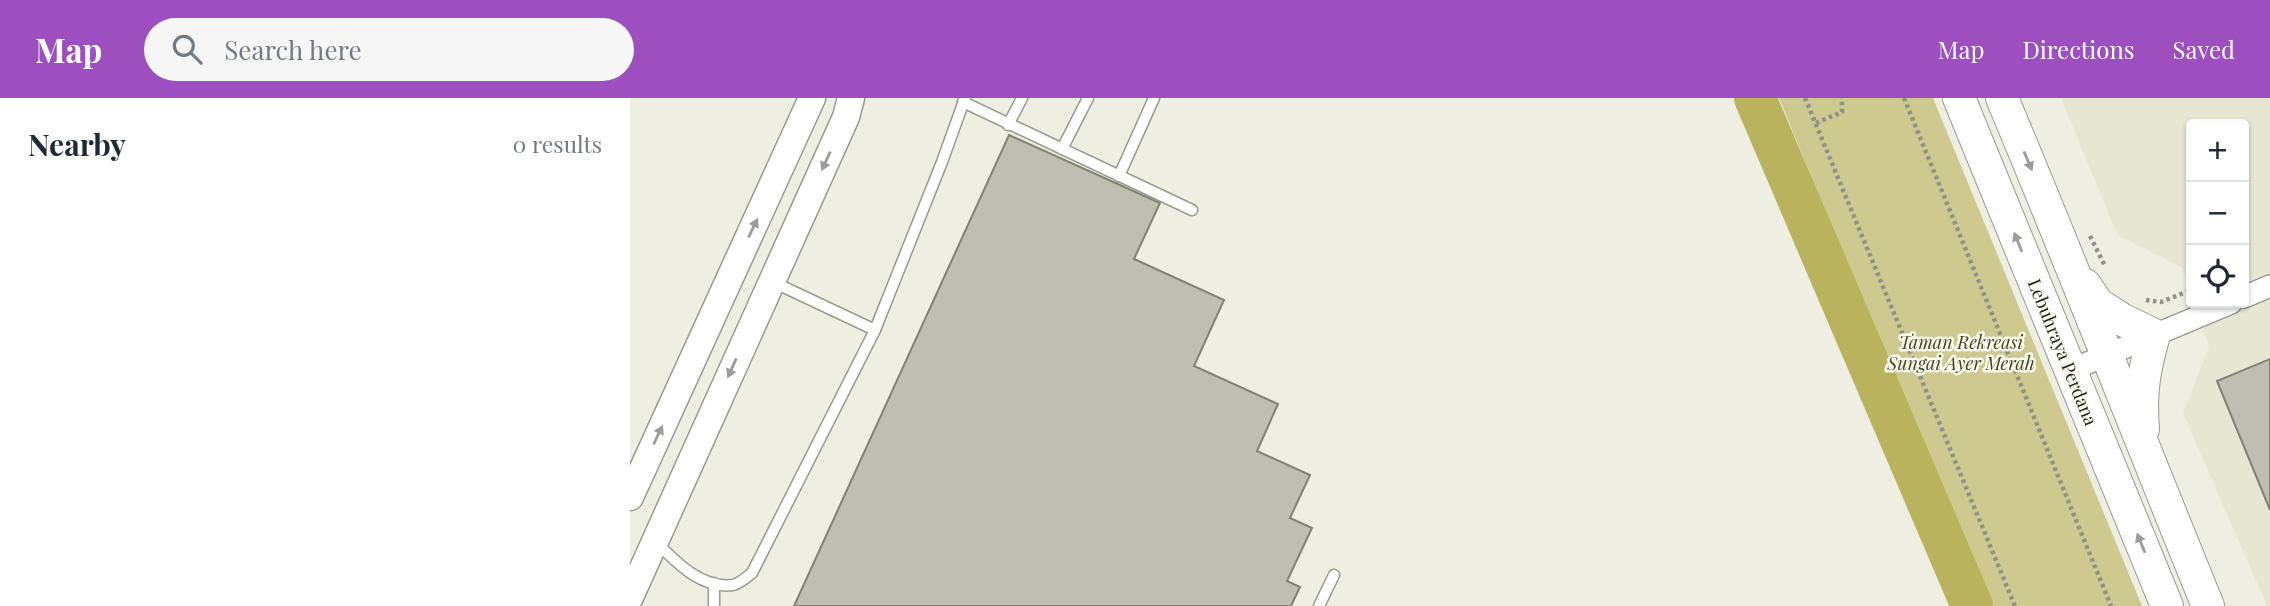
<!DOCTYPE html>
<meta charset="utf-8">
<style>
:root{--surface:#fff;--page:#f6f6f7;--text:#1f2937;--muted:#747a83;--line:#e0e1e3;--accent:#9d4ebf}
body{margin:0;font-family:"Playfair Display",serif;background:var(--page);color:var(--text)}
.controls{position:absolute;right:21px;top:21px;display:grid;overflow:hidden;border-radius:7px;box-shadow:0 2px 5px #0004}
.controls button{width:63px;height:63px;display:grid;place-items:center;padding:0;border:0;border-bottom:2px solid var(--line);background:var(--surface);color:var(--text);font:35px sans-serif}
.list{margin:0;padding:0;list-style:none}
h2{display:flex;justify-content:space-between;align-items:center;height:91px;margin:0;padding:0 28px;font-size:30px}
h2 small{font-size:23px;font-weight:400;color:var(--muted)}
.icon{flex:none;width:38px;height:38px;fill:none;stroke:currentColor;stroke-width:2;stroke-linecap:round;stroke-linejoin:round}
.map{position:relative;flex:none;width:1640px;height:508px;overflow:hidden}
header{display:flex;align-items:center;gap:42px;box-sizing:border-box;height:98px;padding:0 35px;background:var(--accent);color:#fff}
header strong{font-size:33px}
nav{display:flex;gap:38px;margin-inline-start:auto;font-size:24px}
.search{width:490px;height:63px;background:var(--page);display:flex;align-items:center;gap:18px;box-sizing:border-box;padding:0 24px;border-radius:38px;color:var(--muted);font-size:26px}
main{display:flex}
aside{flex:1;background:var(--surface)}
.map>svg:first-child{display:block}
</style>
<header>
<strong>Map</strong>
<div class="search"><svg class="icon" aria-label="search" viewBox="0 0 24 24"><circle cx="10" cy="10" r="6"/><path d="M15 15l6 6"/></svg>Search here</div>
<nav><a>Map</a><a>Directions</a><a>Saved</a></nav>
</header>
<main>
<aside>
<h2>Nearby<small>0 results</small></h2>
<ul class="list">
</ul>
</aside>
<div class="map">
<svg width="1640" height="508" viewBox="0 0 1640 508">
<rect width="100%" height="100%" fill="#eeeee2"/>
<polygon fill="#e7e6d2" points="1431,0 1640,0 1640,508 1637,508 1553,315 1579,249 1564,205 1614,205 1614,26 1561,26 1561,195 1553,170 1488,138"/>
<polygon fill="#cec98e" points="1149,0 1303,0 1512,508 1358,508"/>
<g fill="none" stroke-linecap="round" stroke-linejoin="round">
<polyline stroke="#bab35d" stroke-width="42" points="1125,0 1342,508"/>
</g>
<g fill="#bebeb2" stroke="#818176" stroke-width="2">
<polygon points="379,37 530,105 504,161 594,202 564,268 648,306 627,353 680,377 660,420 682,430 657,483 670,489 661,508 164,508"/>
<polygon points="1640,261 1640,412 1587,283"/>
</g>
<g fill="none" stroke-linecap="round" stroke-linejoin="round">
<g stroke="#9a9a8e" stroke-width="13">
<g id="service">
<polyline points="333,4 562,112"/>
<polyline points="378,27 392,0"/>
<polyline points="432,51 458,0"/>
<polyline points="489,78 524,0"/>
<polyline points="143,184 245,232"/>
<path d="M26,444C46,464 71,491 103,487C109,486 117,479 122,475L245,232L312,64L335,0"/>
<polyline points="84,508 84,485"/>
<polyline points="689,508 704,477"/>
</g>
</g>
<g stroke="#9a9a8e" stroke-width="24">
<g id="minor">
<polyline points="1614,199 1640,188"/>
<polyline points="1441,272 1601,205"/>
</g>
</g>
<g stroke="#9a9a8e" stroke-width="29">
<g id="tertiary">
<polyline points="0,399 182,0"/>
<polyline points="0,499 216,19 221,0"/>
</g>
</g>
<g stroke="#9a9a8e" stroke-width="34">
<g id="primary">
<polyline points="1329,0 1537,508"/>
<path d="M1372,0C1443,169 1509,339 1578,508"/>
<path d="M1455,187L1468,206L1493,222L1524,237C1514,271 1510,296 1513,331"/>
</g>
</g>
<g stroke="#919188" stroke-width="4.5" stroke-dasharray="3.5 3.5" stroke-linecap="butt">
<polyline points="1175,0 1385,508"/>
<polyline points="1274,0 1481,508"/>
<polyline points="1186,25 1212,14 1212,0"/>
<polyline points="1460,138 1475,168"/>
<polyline points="1516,202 1531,204 1561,192"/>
</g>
<use href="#service" stroke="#fff" stroke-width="10"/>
<use href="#minor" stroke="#fff" stroke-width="21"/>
<use href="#tertiary" stroke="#fff" stroke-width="26"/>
<use href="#primary" stroke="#fff" stroke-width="32"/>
</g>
<defs><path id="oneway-solid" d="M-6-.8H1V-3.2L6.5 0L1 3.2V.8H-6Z" transform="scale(1.75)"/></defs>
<g fill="#9c9c9b">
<use href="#oneway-solid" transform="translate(196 63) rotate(115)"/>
<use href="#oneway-solid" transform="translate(1398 63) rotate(67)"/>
<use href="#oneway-solid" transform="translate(123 130) rotate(-65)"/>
<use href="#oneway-solid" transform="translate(1388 144) rotate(-112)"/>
<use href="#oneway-solid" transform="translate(102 270) rotate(114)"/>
<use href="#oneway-solid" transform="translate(28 337) rotate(-65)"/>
<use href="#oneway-solid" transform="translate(1511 445) rotate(-112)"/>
</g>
<g text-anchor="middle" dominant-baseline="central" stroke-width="5" stroke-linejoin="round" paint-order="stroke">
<g font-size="18" font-style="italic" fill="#47441f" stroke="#fcfbef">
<text x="1331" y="244">Taman Rekreasi<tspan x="1331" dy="21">Sungai Ayer Merah</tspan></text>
</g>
<g font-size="18" fill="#242420" stroke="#fcfbef">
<text transform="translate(1433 254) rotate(68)">Lebuhraya Perdana</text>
</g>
</g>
</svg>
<div class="controls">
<button>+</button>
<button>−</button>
<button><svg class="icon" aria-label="locate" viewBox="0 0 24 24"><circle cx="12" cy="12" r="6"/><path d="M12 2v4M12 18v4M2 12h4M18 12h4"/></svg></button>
</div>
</div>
</main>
